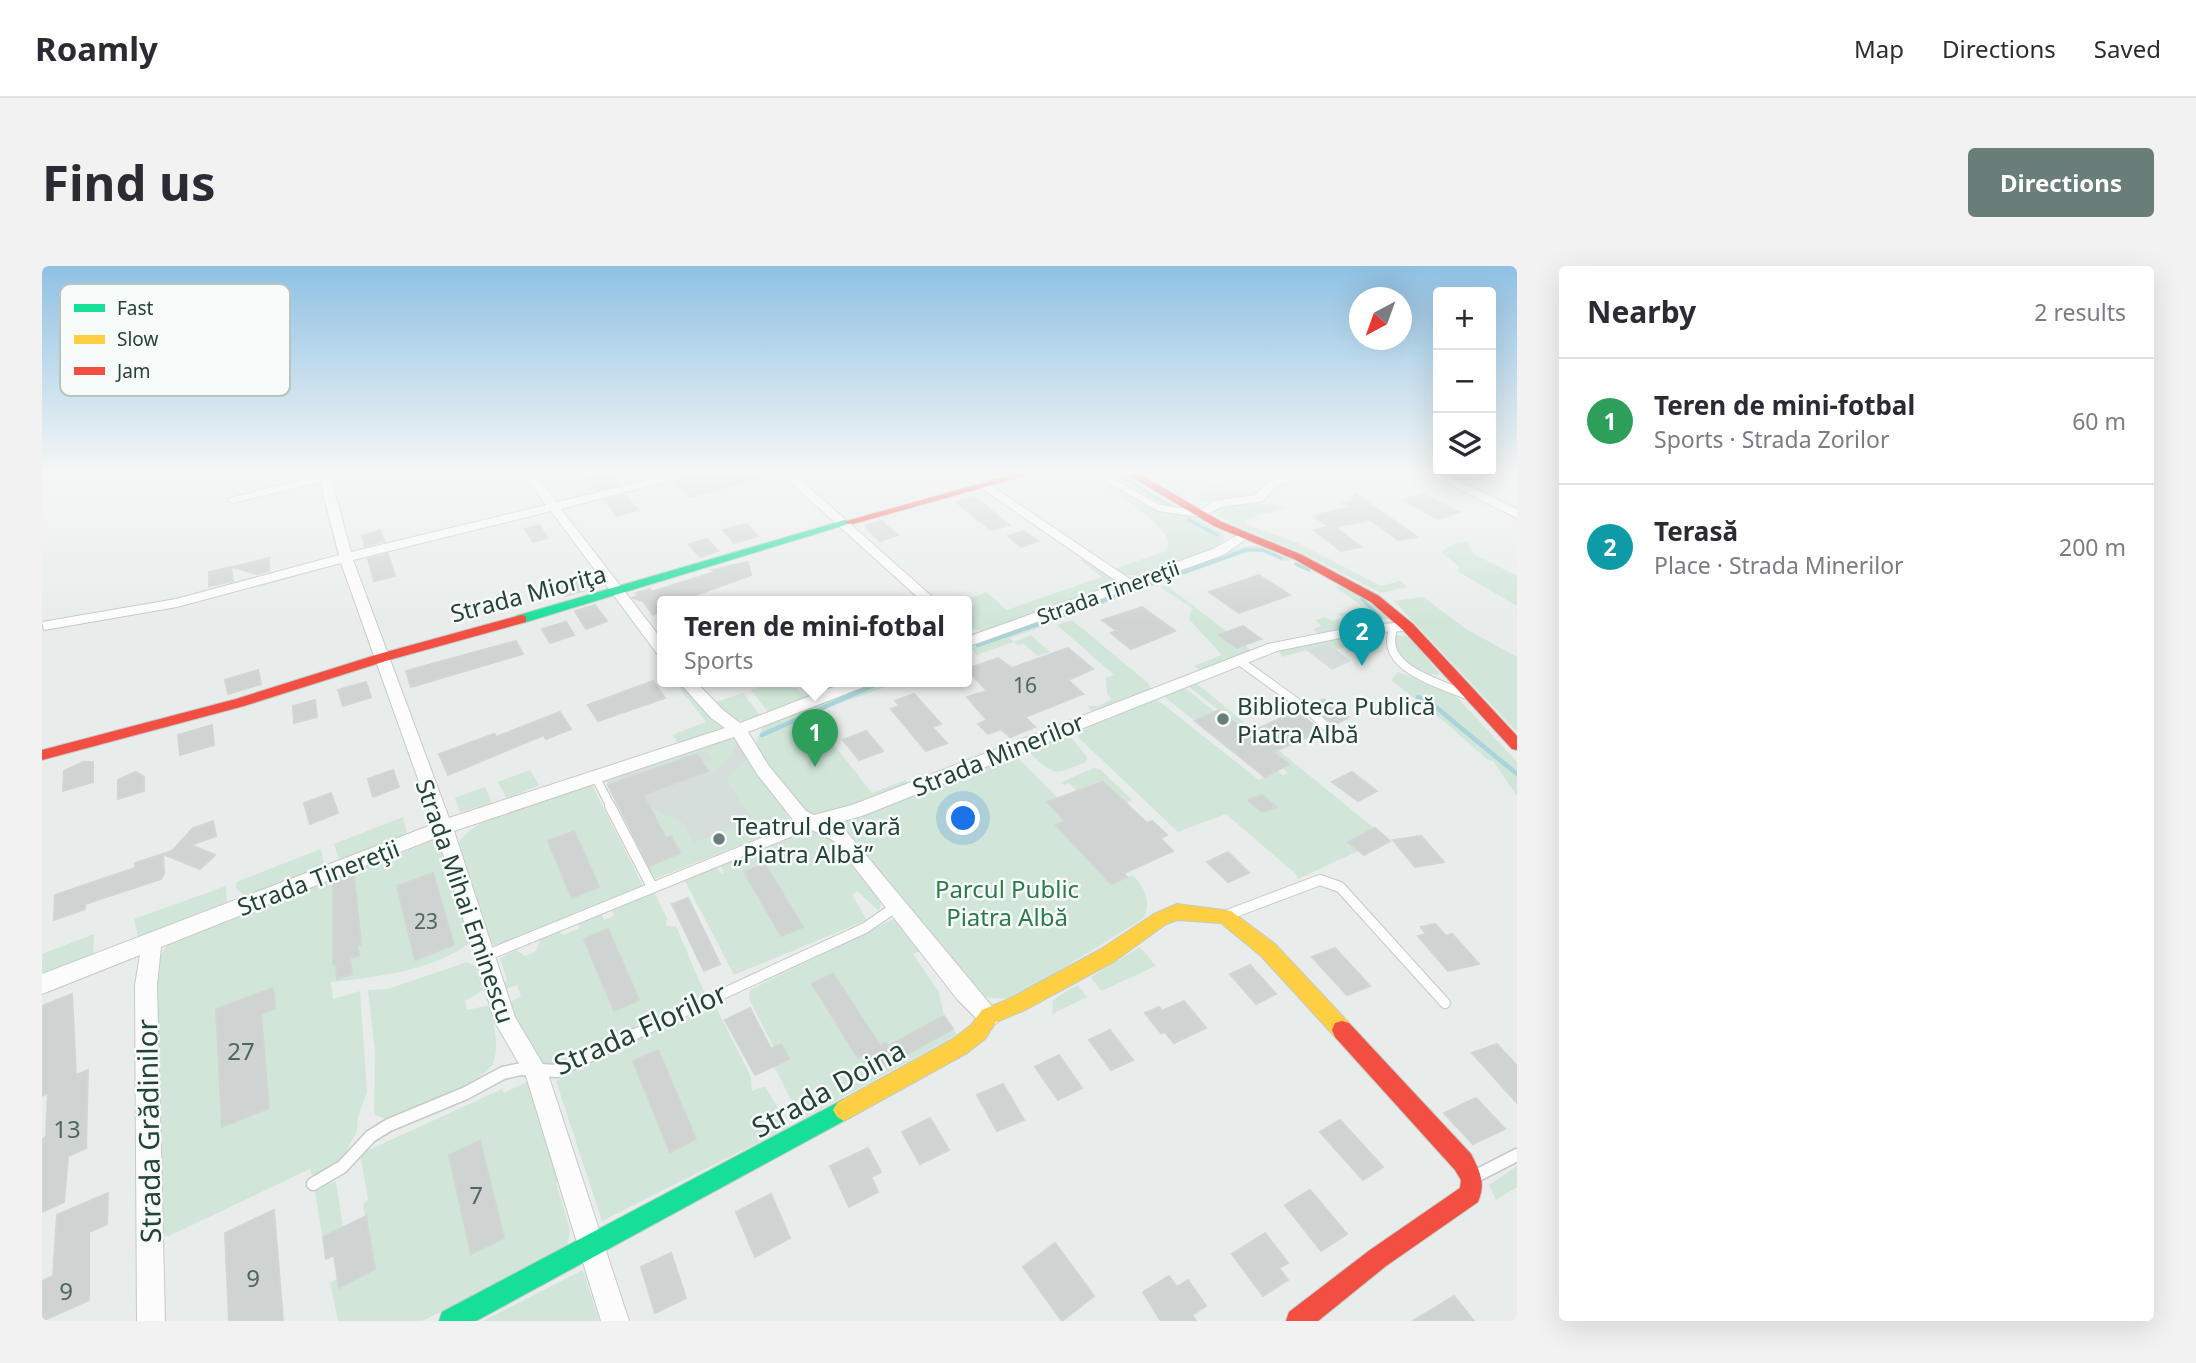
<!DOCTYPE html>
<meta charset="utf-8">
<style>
:root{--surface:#fff;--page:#f2f2f3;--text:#2b2b33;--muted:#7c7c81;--line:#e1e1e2;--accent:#697e78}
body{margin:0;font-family:"Noto Sans",sans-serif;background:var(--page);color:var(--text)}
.controls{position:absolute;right:21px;top:21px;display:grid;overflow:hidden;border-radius:7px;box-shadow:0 7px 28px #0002}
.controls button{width:63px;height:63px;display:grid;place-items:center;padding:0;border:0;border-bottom:2px solid var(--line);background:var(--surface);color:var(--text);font:35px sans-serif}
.compass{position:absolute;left:1307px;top:21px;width:63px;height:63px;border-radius:50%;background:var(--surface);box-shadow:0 7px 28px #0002;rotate:221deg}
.you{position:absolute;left:922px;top:553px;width:24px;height:24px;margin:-18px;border:5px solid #fff;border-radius:50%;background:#1a73e8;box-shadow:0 0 0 10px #1a73e833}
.badge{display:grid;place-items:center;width:46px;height:46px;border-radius:50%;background:var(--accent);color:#fff;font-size:23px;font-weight:700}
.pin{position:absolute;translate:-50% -58px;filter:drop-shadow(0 2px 4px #0008)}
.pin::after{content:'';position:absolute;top:37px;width:24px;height:21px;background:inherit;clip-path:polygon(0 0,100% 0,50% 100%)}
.popup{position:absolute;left:615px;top:330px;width:315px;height:91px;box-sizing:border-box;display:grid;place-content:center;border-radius:7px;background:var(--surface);filter:drop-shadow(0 2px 5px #0005);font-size:23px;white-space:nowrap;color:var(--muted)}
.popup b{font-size:26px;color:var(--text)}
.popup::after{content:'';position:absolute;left:50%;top:100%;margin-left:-14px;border:14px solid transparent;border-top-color:var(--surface)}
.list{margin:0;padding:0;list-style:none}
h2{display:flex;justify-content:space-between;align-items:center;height:91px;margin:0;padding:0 28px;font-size:30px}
h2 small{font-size:23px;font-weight:400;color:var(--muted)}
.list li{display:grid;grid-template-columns:46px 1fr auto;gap:21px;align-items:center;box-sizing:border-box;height:126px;padding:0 28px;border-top:2px solid var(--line)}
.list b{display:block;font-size:26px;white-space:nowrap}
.list p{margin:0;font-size:23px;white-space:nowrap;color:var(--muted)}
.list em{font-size:23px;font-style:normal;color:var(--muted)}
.icon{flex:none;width:38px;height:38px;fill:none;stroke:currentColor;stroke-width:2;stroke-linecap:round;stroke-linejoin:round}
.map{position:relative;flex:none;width:1475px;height:1055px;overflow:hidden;border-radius:7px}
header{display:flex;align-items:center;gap:42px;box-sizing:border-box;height:98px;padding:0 35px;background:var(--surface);border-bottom:2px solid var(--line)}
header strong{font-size:33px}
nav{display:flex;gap:38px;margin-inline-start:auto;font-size:24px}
.intro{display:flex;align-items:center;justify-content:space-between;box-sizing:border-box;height:168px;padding:0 42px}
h1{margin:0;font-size:49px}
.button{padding:18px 32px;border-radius:7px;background:var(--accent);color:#fff;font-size:24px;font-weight:700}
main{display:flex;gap:42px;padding:0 42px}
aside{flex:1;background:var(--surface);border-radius:7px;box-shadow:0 7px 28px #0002}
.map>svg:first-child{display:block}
</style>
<header>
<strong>Roamly</strong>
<nav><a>Map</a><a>Directions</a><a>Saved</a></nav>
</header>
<div class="intro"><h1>Find us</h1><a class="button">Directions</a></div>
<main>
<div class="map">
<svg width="1475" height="1055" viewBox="0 0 1475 1055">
<rect width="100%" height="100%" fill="#e8edeb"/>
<g fill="#d6dedb">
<polygon points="1286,378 1309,395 1290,404 1263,383"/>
<polygon points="692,469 751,558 612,613 564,515"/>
</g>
<g fill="#d1e6d8">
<path d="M1041,208H1054L1103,239L1152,252L1181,268L1183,272C1172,288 1112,307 1092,309C1084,310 1078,307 1072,303L1124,285L1127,275C1110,245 1069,227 1041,208Z"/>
<polygon points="1061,208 1081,208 1141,245 1125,243"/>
<polygon points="1168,219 1220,224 1215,230 1163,237 1158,234 1157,222"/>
<polygon points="1211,236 1249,241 1204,253 1205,259 1256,277 1339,320 1358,315 1365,321 1339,327 1271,292 1189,257 1173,246 1173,241"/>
<polygon points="1426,276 1431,288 1475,310 1475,340 1415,305 1418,301 1399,286 1413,277"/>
<polygon points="1203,280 1216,280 1250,294 1241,295 1219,285 1203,287 1013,355 1017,348"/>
<polygon points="1041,293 1073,314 1073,318 944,366 925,362 925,335 921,335 944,326 965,344 1060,311 1038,294"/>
<polygon points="1124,319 1210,385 1158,404 1152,400 1180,389 1147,353 1150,342 1118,321"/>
<polygon points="1299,319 1306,322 1349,352 1278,368 1271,363 1280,360 1273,354 1283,351 1290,355 1300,352 1296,348 1323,342 1293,321"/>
<polygon points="1381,331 1424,363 1475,391 1475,466 1352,335"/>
<polygon points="1030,354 1107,418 1109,423 1049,445 1045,440 1057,440 1070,433 1065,428 1064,412 1072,409 1015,359"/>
<polygon points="999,355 1005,359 968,372 972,376 989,369 1008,386 996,390 982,378 976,379 972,376 934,389 930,382"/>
<polygon points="1323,368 1322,375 1294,384 1286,378 1240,391 1237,384"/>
<path d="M1355,369L1367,371L1398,408C1378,412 1355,390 1351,372Z"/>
<polygon points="1356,406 1412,428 1475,496 1475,530 1451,495 1446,494 1404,457 1349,414"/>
<polygon points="632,415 639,415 685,463 638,479 630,469 664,456"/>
<polygon points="733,415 747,415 762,431 760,434 726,446 709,424"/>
<polygon points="832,415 860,415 768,448 830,527 864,514 867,519 774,553 764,549 713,480 720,462 730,456"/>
<polygon points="1154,417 1348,575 1322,589 1316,585 1256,613 1254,608 1184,548 1136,566 1038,473 1034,466 1113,432 1217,514 1236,505 1241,509 1246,507 1240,502 1246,498 1146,420"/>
<polygon points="1142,421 1173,446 1153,455 1120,429"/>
<path d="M701,427L717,448C701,465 685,448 671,437Z"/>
<path d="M1026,468L1045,491L1044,496C1014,508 1013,512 989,488L990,480Z"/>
<path d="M692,469L696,476C689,489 681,501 667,508L661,497L671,494L665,484L603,506L606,500Z"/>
<path d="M970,486L1015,531L1005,536L1023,555L1014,559L1069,618L1091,609C1103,622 1109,635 1102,652L971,733L948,732L933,727L800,557Z"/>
<polygon points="707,492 751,558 612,613 606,600 638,587 632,576 625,579 611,547 582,514 566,519 564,515 576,510 583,513 607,541 640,556 651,577 711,554 684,513"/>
<polygon points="1052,502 1059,504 1090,534 1083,538 1061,516 1036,526 1027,517 1022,519 1019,516"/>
<polygon points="488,504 497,519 465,533 456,516"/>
<path d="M550,519L601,620L456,679L450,678L416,580C426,548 518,530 550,519Z"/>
<polygon points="443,521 450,537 418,546 413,532"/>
<polygon points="361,551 366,571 298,597 292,578"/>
<polygon points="768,561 784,566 807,587 799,591 803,596 812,593 841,630 837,645 815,625 810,629 825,654 692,709 642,613 674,600 680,608 682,606 677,598"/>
<path d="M391,574L397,577L400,584L428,677C392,704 332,712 289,716L291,733L318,725L325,826L316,851L315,865L301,892L283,908L271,913L268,903L127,970H121L114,696L124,681L134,673L323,597L339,596Z"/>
<polygon points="279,583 283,604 206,632 194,623 194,616"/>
<polygon points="184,620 185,638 97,676 92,653"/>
<polygon points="612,626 625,652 624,660 634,660 662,726 660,733 586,767 578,764 572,773 523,796 501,800 480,770 483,767 475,758 468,736 479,730 475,719 464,723 461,716 465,714 458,692 474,684 483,690 494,685 499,672 516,665 521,669 536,663 537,657 559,648 562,654 572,650 570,644"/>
<polygon points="856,651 884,683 871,688 897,726 902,750 915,769 759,854 732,800 747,792 739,778 732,782 707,733 708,724"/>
<polygon points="52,668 51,693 0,713 0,688"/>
<polygon points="1098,681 1114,700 1059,725 1049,711"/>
<path d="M425,696L435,701L441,724L423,735L425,744L448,739C451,757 458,780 451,798C444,813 365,852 348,853C343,853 337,850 332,849L333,787L326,724L346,723Z"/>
<polygon points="1035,719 1045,731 1010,748 1011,734"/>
<polygon points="673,739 709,811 710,825 723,820 747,861 560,955 514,815 574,782 573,790 581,786 585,777 617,761 621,763"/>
<polygon points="487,815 517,914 514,916 528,964 525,984 380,1055 296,1055 288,1017 295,1013 292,990 284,993 273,925 294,915 301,961 323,950 321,939 326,933 318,888 460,823 462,827"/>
<polygon points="1475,900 1475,921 1454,934 1447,919"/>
<polygon points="541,1004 557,1055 441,1055"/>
</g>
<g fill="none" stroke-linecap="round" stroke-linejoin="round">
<g stroke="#a9d4db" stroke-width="3.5">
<polyline points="1077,208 1132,243"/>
<polyline points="1147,254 1175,269"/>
<polyline points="1254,298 1267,304"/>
<polyline points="1320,333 1338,351"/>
<polyline points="1015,351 1204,284 1221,284 1239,292"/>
</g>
<g stroke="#a9d4db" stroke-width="4.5">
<polyline points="936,379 999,357"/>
<polyline points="1376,431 1390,438 1475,508"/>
<polyline points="720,469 841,415"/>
</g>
</g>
<g fill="#cfd4d2" stroke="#d1d6d4" stroke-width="2">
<polygon points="567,208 575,219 554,224 546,212"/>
<polygon points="655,208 718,208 718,212 648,231 633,216"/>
<polygon points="1314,228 1341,247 1375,271 1356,274 1328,254 1293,261 1319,281 1299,285 1272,264 1287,261 1271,250 1309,241 1301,237 1309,235"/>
<polygon points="1381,228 1417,246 1396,253 1361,234"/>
<polygon points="583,229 596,244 575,250 562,234"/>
<polygon points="931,231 938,235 967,259 949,264 914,236"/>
<polygon points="840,255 843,259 856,269 838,275 826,264 824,259"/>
<polygon points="704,258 716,270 692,277 681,264"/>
<polygon points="497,259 506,272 491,276 483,263"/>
<polygon points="338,264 342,275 323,280 320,270"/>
<polygon points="982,265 996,275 979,281 966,270"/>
<polygon points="665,273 676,285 658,291 647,278"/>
<polygon points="346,288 353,310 332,315 326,293"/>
<polygon points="227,292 227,305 215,308 190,301"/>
<polygon points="706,296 709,309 637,335 621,335 621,342 611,349 601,335 591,332 597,329 594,327 608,323 609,326 673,306 670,304"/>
<polygon points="189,301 191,315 167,320 167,306"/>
<polygon points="1217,309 1248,329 1197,347 1167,326"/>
<polygon points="537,314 544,324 523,330 517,320"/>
<polygon points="553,339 565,355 544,363 533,345"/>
<polygon points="1100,341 1133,365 1089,383 1069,367 1075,365 1060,354"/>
<polygon points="524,356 532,369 508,377 500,363"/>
<polygon points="1201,360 1219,373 1195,382 1177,369"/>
<polygon points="474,375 481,388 369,421 364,405"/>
<polygon points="1026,382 1051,403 1026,414 1041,428 983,451 993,461 968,471 959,463 946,468 936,458 945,454 925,431 945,425 925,403 956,392 970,402"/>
<polygon points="216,404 219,418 186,428 183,414"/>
<polygon points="611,415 623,432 556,455 546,439"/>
<polygon points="324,416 329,431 301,440 296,424"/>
<polygon points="872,428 899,458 890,461 905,477 884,485 849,443 858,440 853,435"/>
<polygon points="1282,433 1307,451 1292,459 1269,439"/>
<polygon points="273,434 275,451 252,457 251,440"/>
<polygon points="1177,444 1206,467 1255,445 1279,465 1231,486 1247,498 1223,511 1153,455"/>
<polygon points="518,446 529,463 504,473 502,469 406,509 397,488 452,468 454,471"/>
<polygon points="170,459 172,479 138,489 136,469"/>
<polygon points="824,465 841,485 817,494 801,474"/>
<polygon points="655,488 666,505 601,529 624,572 629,570 638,587 607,600 566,519"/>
<polygon points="41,496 51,496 51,516 21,525 22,505"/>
<polygon points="351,504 357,521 331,531 326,513"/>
<polygon points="94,506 102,511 102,525 76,533 76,514"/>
<polygon points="1310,506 1335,525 1316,535 1290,516"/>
<polygon points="1061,516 1105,557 1110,555 1125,569 1118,572 1131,585 1082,607 1085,611 1069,618 1014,559 1023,555 1005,536"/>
<polygon points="289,527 296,547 268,558 262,537"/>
<polygon points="1220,529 1234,541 1220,546 1206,534"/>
<polygon points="171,555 174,570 149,579 173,589 158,603 121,588 122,607 119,613 43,638 43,643 12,654 13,629 93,602 93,597 130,585 151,562"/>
<polygon points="1333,562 1348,575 1322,589 1306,576"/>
<polygon points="532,565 557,621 530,632 506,575"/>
<polygon points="1379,570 1402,596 1373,601 1351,574"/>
<polygon points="1186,586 1207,607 1186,616 1165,596"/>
<polygon points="723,598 761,661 739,670 702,606"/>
<polygon points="391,607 412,679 373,694 355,620"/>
<polygon points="312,610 319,678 315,679 317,690 308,692 310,708 295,713 294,697 291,698 291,617"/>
<polygon points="646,632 678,698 662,705 630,638"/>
<polygon points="1393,658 1404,670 1410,668 1437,698 1406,705 1376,670 1384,668 1379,661"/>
<polygon points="566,663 597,734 572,745 542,673"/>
<polygon points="1293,682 1328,720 1305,729 1270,691"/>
<polygon points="1208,699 1234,728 1214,738 1188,708"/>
<polygon points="791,707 838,780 844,777 846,780 902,750 911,763 833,806 822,789 816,792 770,718"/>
<polygon points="231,722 233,742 219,748 227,842 180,861 174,743"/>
<polygon points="30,728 34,809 46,804 44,882 26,890 22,936 0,946 0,873 4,871 6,827 0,830 0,740"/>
<polygon points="1142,735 1164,762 1132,777 1123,766 1119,767 1103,747 1117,741 1120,745"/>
<polygon points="708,742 729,783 739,778 747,793 713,809 683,754"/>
<polygon points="1068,764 1091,794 1069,804 1047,774"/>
<polygon points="1455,778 1475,800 1475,837 1430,787"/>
<polygon points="616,784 654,873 628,886 591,795"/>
<polygon points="1017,789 1040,822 1016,834 993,801"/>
<polygon points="961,818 982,854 955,865 935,829"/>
<polygon points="1434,832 1463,863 1431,878 1402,847"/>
<polygon points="888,852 907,884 878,898 860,866"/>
<polygon points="1298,854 1341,901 1321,914 1278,866"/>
<polygon points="438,875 462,972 429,988 407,889"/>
<polygon points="826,882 839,906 829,911 836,926 807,941 788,900"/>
<polygon points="1268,924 1305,968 1279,985 1243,939"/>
<polygon points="66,927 65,958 47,966 47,1034 0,1055 0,1015 11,1010 15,949"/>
<polygon points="729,928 748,972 713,991 694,946"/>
<polygon points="232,944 241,1055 187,1055 183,967"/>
<polygon points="324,950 333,1003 297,1022 292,989 284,993 281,971"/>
<polygon points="1223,967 1246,997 1237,1002 1246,1014 1221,1030 1190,988"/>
<polygon points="1013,977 1052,1030 1020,1055 981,1001"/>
<polygon points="629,987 644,1032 613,1047 599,1001"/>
<polygon points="1127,1010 1135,1021 1146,1014 1164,1040 1150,1049 1154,1055 1119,1055 1101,1026"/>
<polygon points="1412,1030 1432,1055 1371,1055"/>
</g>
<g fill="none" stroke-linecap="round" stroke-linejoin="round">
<g stroke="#c5cac8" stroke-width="8">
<polyline id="lane-far3" points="1057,208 1117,242 1158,248"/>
</g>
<g stroke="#c5cac8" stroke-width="10">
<g id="lane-far2">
<path d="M1352,361C1335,401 1394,416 1422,428"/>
<polyline points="1196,394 1271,448 1297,473"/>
<polyline points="553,510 569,541"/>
</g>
</g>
<g stroke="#c5cac8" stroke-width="12">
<g id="lane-far1">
<polyline points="568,540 610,621"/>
<polyline points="1188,648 1278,614 1298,621 1403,737"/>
<polyline points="443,690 769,557"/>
<polyline points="587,771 823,662 855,640"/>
</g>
</g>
<g stroke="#c5cac8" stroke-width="15">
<g id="lane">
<polyline points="1434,910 1475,889"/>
<polyline points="271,918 300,901 329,870 347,859 424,827 461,807 479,803 515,805 591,769"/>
</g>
</g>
<g stroke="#c5cac8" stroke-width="2">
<g id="street">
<polygon points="282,208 302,208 289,213 309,286 504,239 481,208 493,208 515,236 632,208 652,208 519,243 621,375 621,391 616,389 509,245 311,294 407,552 683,462 669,452 636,415 653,415 681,444 698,457 807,415 830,415 827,419 706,466 727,500 764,545 772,549 810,539 1226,378 1327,358 1366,357 1373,361 1366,365 1327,366 1235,385 820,550 791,558 804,565 958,750 955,757 947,760 939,757 915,733 792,575 752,555 715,508 692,471 412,565 473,751 505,805 587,1055 559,1055 484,810 453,756 396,571 119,681 115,719 123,1055 95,1055 93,719 98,689 0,728 0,708 392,558 299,297 135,341 2,364 0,356 134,333 297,289 278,216 191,237 185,233"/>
<polygon points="739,208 752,208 895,335 880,335"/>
<polygon points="919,208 932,208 1088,313 1171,283 1199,267 1209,270 1181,289 925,381 925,371 1077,317"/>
<polygon points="1251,208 1269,208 1234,220 1221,235 1179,241 1158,252 1152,248 1172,235 1213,229 1226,216"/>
<polygon points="1387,208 1402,208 1475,243 1475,252"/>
</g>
</g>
<g stroke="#c3cbc8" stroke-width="2">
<g id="fast">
<polygon points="803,254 813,256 484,356 479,357 473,353 474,350"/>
<polygon points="802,833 809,837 813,844 809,851 434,1055 397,1055 400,1046"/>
</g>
</g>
<g stroke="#c3cbc8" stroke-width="2">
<polygon id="slow" points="1135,638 1189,645 1233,678 1307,757 1310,764 1307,771 1300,773 1293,771 1219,690 1179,657 1136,654 1124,658 1073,695 981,745 954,756 943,773 925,787 809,851 802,855 795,851 791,844 795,837 911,773 929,759 940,744 967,733 1059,683 1112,648"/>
</g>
<g stroke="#c3cbc8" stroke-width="2">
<g id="jam">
<polygon points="973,208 989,208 811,258 801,256"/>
<polygon points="1085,208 1097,208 1180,256 1260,289 1337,330 1371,358 1475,470 1475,484 1470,483 1361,364 1329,336 1252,293 1172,260"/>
<polygon points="479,349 484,350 484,356 347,394 202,440 0,494 0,484 194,433 337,388"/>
<path d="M1300,755L1307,757L1429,888C1438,906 1444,917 1436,936L1344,1000L1276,1055H1244L1247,1046L1328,984L1418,922L1419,914L1413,904L1293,771L1290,764L1293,757Z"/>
</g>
</g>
<use href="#lane-far3" stroke="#fcfcfc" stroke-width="6"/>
<use href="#lane-far2" stroke="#fcfcfc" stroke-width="8"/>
<use href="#lane-far1" stroke="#fcfcfc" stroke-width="10"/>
<use href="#lane" stroke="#fcfcfc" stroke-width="12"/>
<use href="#street" fill="#fcfcfc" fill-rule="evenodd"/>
<use href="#fast" fill="#16e098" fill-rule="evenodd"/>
<use href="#slow" fill="#ffcf43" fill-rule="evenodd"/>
<use href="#jam" fill="#f24e42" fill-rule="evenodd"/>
</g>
<linearGradient id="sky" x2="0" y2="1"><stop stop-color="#8fc1e3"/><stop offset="0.58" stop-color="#f5f7f6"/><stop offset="1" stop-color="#f5f7f6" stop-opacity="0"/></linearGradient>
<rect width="1475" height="356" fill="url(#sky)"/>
<g fill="#697e78" stroke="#f7fbf9" stroke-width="2.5">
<circle cx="1181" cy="453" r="7"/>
<circle cx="677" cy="573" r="7"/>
</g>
<g text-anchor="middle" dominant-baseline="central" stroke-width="5" stroke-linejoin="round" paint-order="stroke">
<g font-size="21" fill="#24423a" stroke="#f7fbf9">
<text transform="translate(1066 326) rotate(-20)">Strada Tinereţii</text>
</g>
<g font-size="21" fill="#506761">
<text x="983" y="419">16</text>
<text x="384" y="655">23</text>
</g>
<g font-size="24" fill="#24423a" stroke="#f7fbf9">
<text transform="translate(486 327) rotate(-15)">Strada Mioriţa</text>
<text transform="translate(956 488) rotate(-22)">Strada Minerilor</text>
<text transform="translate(276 611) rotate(-21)">Strada Tinereţii</text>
<text transform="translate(424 635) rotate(71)">Strada Mihai Eminescu</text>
</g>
<g font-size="24" fill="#24423a" stroke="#f7fbf9" text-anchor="start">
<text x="1195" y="439">Biblioteca Publică<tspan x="1195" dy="28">Piatra Albă</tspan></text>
<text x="691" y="559">Teatrul de vară<tspan x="691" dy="28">„Piatra Albă”</tspan></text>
</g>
<g font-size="24" fill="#2d7a4b" stroke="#f7fbf9">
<text x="965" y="622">Parcul Public<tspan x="965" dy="28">Piatra Albă</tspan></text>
</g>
<g font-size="24" fill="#506761">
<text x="199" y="784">27</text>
<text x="25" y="862">13</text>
<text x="434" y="928">7</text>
<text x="211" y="1011">9</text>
<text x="24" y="1024">9</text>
</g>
<g font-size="28" fill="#24423a" stroke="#f7fbf9">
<text transform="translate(598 762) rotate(-24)">Strada Florilor</text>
<text transform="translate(786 822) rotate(-29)">Strada Doina</text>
<text transform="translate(106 865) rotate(-91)">Strada Grădinilor</text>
</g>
</g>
<rect x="18" y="18" width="230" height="112" rx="10" fill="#f7fbf9" stroke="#b8c4c0" stroke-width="2"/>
<rect x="32" y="38" width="31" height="8" fill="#16e098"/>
<rect x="32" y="69" width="31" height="9" fill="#ffcf43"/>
<rect x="32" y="101" width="31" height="8" fill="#f24e42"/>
<g font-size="19" fill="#24423a">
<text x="75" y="49">Fast</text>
<text x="75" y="80">Slow</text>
<text x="75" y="112">Jam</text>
</g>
</svg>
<div class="controls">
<button>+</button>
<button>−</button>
<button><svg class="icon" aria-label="layers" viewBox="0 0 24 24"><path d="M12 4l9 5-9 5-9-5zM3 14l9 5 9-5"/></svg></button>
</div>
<svg class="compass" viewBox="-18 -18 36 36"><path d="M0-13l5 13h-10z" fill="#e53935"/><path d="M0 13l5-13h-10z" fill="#7c7c81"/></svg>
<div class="you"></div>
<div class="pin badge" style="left:773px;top:501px;background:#2e9e5b">1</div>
<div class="popup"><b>Teren de mini-fotbal</b>Sports</div>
<div class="pin badge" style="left:1320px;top:400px;background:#0f9aa8">2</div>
</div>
<aside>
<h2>Nearby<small>2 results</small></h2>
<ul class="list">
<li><span class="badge" style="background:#2e9e5b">1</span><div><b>Teren de mini-fotbal</b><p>Sports · Strada Zorilor</p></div><em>60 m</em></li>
<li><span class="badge" style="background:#0f9aa8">2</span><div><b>Terasă</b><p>Place · Strada Minerilor</p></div><em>200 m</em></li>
</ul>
</aside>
</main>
